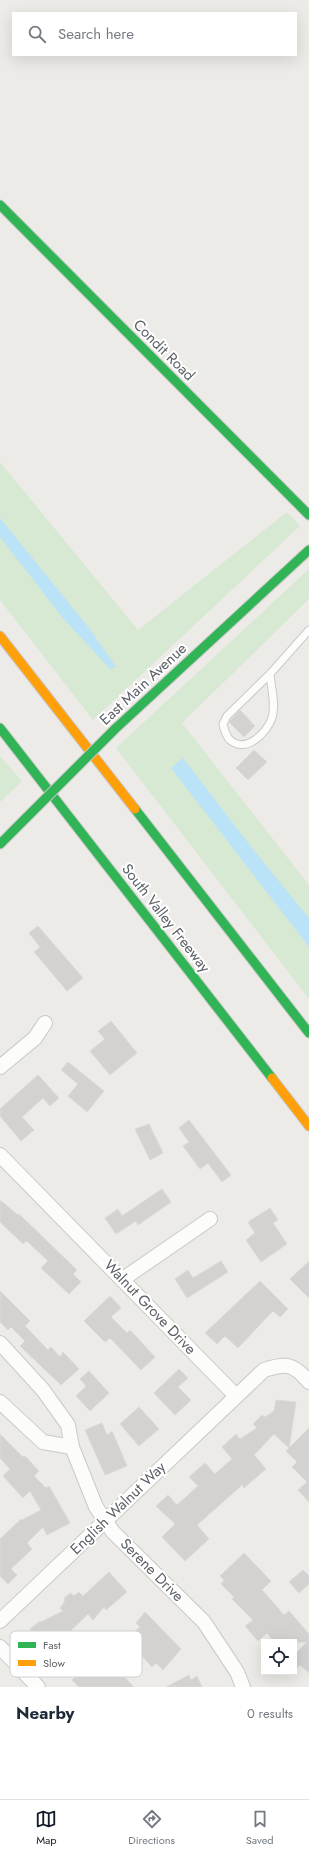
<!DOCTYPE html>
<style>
:root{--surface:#fff;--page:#f6f6f7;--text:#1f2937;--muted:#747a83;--line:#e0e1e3;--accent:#111827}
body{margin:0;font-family:Jost,sans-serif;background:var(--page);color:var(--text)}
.controls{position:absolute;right:12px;bottom:12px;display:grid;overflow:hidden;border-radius:0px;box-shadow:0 4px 16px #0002}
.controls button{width:36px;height:36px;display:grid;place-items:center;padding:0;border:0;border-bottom:1px solid var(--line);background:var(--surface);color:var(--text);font:20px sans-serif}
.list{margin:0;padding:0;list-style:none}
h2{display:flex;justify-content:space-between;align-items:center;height:52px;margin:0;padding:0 16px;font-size:17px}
h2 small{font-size:13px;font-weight:400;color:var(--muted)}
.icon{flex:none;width:22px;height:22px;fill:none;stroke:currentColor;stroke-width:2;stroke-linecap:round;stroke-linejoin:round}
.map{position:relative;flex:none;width:309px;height:1687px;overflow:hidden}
.search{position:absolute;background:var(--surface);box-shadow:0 4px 16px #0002;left:12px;right:12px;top:12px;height:44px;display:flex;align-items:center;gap:10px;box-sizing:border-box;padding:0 14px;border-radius:0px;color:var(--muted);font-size:15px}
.sheet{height:112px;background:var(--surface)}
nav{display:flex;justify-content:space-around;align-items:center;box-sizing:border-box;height:56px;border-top:1px solid var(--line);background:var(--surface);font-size:11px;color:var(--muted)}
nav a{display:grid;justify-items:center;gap:2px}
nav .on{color:var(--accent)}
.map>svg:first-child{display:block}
</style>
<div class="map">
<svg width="309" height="1687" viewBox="0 0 309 1687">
<rect width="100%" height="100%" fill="#edebe7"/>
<g fill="#d7e8d3">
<polygon points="0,462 138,630 287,512 300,526 93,720 0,600"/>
<polygon points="309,569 309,599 182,723 309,885 309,999 116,748"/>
<polygon points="0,756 22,781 0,802"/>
</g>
<g fill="#bbe3f7">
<polygon points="0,518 89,628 116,667 110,669 62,617 0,537"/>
<polygon points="183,758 256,853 309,918 309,947 171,768"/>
</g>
<g fill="#d3d2d0" stroke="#dcdad6">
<polygon points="240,710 255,726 244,737 229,722"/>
<polygon points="254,750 267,762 248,780 236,768"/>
<polygon points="38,926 83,978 67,991 34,952 40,947 29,933"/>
<polygon points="111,1021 137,1053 110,1075 90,1051 105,1039 98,1031"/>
<polygon points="68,1062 104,1091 87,1112 68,1096 78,1084 61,1070"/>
<polygon points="38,1075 59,1098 50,1106 43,1098 22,1117 34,1130 21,1141 0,1116 0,1109"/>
<polygon points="189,1120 231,1175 222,1182 208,1163 200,1169 183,1146 189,1142 179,1128"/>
<polygon points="149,1124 163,1153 150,1160 135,1129"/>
<polygon points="162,1189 171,1202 138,1225 136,1221 116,1234 105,1218 118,1209 122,1216"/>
<polygon points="0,1200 18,1215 19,1214 77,1270 73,1274 81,1282 69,1294 41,1268 48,1261 27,1241 23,1244 0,1222"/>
<polygon points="270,1208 278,1220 273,1223 287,1244 261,1262 246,1240 255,1233 248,1222"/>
<polygon points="221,1261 228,1272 187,1298 175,1279 188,1270 193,1278"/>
<polygon points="309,1261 309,1298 290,1279"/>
<polygon points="260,1281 288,1309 280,1317 273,1311 238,1348 225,1336 217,1344 205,1333"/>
<polygon points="0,1291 30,1321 25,1326 48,1350 51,1347 60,1357 63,1352 79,1369 61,1385 20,1346 25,1341 11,1327 8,1330 0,1322"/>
<polygon points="110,1296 121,1308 111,1317 127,1333 130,1330 155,1357 141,1370 110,1338 105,1342 84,1321"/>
<polygon points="179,1369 188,1378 178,1387 191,1400 175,1415 154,1393"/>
<polygon points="89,1371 109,1393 90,1411 76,1396 86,1386 80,1379"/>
<polygon points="276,1400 296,1402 289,1448 309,1428 309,1502 298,1490 307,1482 292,1467 297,1462 286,1451 289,1448 274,1434 254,1455 266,1469 244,1488 242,1485 197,1525 209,1539 185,1561 162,1537 175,1524 156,1506 168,1495 177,1505 198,1486 189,1477 205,1463 215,1474 232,1459 222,1447 236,1434 240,1439 257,1428 253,1424 262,1415 265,1417 274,1411"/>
<polygon points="139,1407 159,1429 139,1446 120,1424"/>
<polygon points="102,1423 107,1435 112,1431 127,1466 105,1475 85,1430"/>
<polygon points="0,1434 23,1457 25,1456 39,1471 34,1476 46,1488 49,1486 70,1523 47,1535 43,1527 27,1543 32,1549 11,1569 17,1575 8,1584 0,1576 0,1539 21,1519 22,1520 41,1510 30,1491 23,1498 3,1476 10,1469 0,1458"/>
<polygon points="244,1553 271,1581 262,1590 284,1615 289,1611 309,1634 309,1673 300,1665 294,1671 294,1655 307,1642 274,1642 267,1633 258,1641 245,1626 253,1620 232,1599 234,1597 221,1584 224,1580 220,1576"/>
<polygon points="303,1570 309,1576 309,1584 299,1593 289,1582"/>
<polygon points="109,1572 127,1592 106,1610 104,1607 93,1620 88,1614 62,1639 67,1644 47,1661 32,1644 38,1639 30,1629 40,1621 41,1622 63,1611 60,1608 64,1603 65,1597 71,1593 74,1596 79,1592 83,1596"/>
<polygon points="145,1612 181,1649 163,1670 156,1663 152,1667 126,1638 140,1627 136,1623"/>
<polygon points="120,1634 128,1644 109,1661 134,1687 79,1687 72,1680 103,1650 102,1648"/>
<polygon points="189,1675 191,1680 197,1676 202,1687 166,1687"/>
</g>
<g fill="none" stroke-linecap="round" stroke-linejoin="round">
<g stroke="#c9c9c8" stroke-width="9">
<path id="lane" d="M270,674C271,687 276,704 272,718C267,733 245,755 229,739C226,735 224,729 223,724L227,716L270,674L309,630"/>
</g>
<g stroke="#c9c9c8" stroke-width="16">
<g id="street">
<polyline points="0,1067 35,1038 45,1023"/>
<polyline points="0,1155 236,1396"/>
<polyline points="123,1279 210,1219"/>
<polyline points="0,1343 43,1390 68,1425 72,1447 96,1507 113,1532 204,1622 237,1672 243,1687"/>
<polyline points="0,1402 43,1442 72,1447"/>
<path d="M0,1621L264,1370C286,1363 293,1363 309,1382"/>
<polyline points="0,1647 38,1687"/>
</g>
</g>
<g stroke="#c8c8c7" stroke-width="11">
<g id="fast">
<polyline points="0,205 309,515"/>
<polyline points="0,728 272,1078"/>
<polyline points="115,729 309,550"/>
<polyline points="135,809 309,1033"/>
<polyline points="0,844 27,817"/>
</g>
</g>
<g stroke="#c8c8c7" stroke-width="11">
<g id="slow">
<polyline points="0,636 135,809"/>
<polyline points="272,1078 309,1126"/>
</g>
</g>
<use href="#lane" stroke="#fcfcfb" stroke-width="7"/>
<use href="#street" stroke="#fcfcfb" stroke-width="14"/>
<use href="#fast" stroke="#30b455" stroke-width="9"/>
<use href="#slow" stroke="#ff9f0a" stroke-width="9"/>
<g stroke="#c8c8c7" stroke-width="11" stroke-linecap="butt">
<polyline id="fast-bridge" points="27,817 115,729"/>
</g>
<use href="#fast-bridge" stroke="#30b455" stroke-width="9"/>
</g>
<g text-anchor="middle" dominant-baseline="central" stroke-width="4" stroke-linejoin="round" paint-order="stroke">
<g font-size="15" fill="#5d6166" stroke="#fff">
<text transform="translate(164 350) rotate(45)">Condit Road</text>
<text transform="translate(143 684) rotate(-43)">East Main Avenue</text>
<text transform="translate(166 918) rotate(52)">South Valley Freeway</text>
<text transform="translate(150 1307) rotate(46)">Walnut Grove Drive</text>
<text transform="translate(118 1508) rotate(-44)">English Walnut Way</text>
<text transform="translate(152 1570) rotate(45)">Serene Drive</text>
</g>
</g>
<rect x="10" y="1631" width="132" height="46" rx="6" fill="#fff" stroke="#ced0d1" stroke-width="1"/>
<rect x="18" y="1642" width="18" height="6" fill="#30b455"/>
<rect x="18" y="1660" width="18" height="6" fill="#ff9f0a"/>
<g font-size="11" fill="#5d6166">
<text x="43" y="1649">Fast</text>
<text x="43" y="1667">Slow</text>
</g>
</svg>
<div class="controls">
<button><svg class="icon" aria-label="locate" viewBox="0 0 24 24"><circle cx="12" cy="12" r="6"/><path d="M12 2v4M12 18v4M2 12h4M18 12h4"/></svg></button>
</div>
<div class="search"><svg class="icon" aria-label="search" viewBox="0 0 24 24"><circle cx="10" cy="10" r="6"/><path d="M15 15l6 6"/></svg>Search here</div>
</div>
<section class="sheet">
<h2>Nearby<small>0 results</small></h2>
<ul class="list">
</ul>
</section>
<nav>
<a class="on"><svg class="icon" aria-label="map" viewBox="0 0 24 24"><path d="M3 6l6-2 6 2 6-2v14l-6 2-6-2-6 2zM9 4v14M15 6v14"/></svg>Map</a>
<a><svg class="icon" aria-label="directions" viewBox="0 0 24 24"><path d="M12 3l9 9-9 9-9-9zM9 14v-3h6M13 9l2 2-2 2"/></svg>Directions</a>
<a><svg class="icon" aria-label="saved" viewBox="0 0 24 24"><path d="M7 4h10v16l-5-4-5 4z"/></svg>Saved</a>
</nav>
